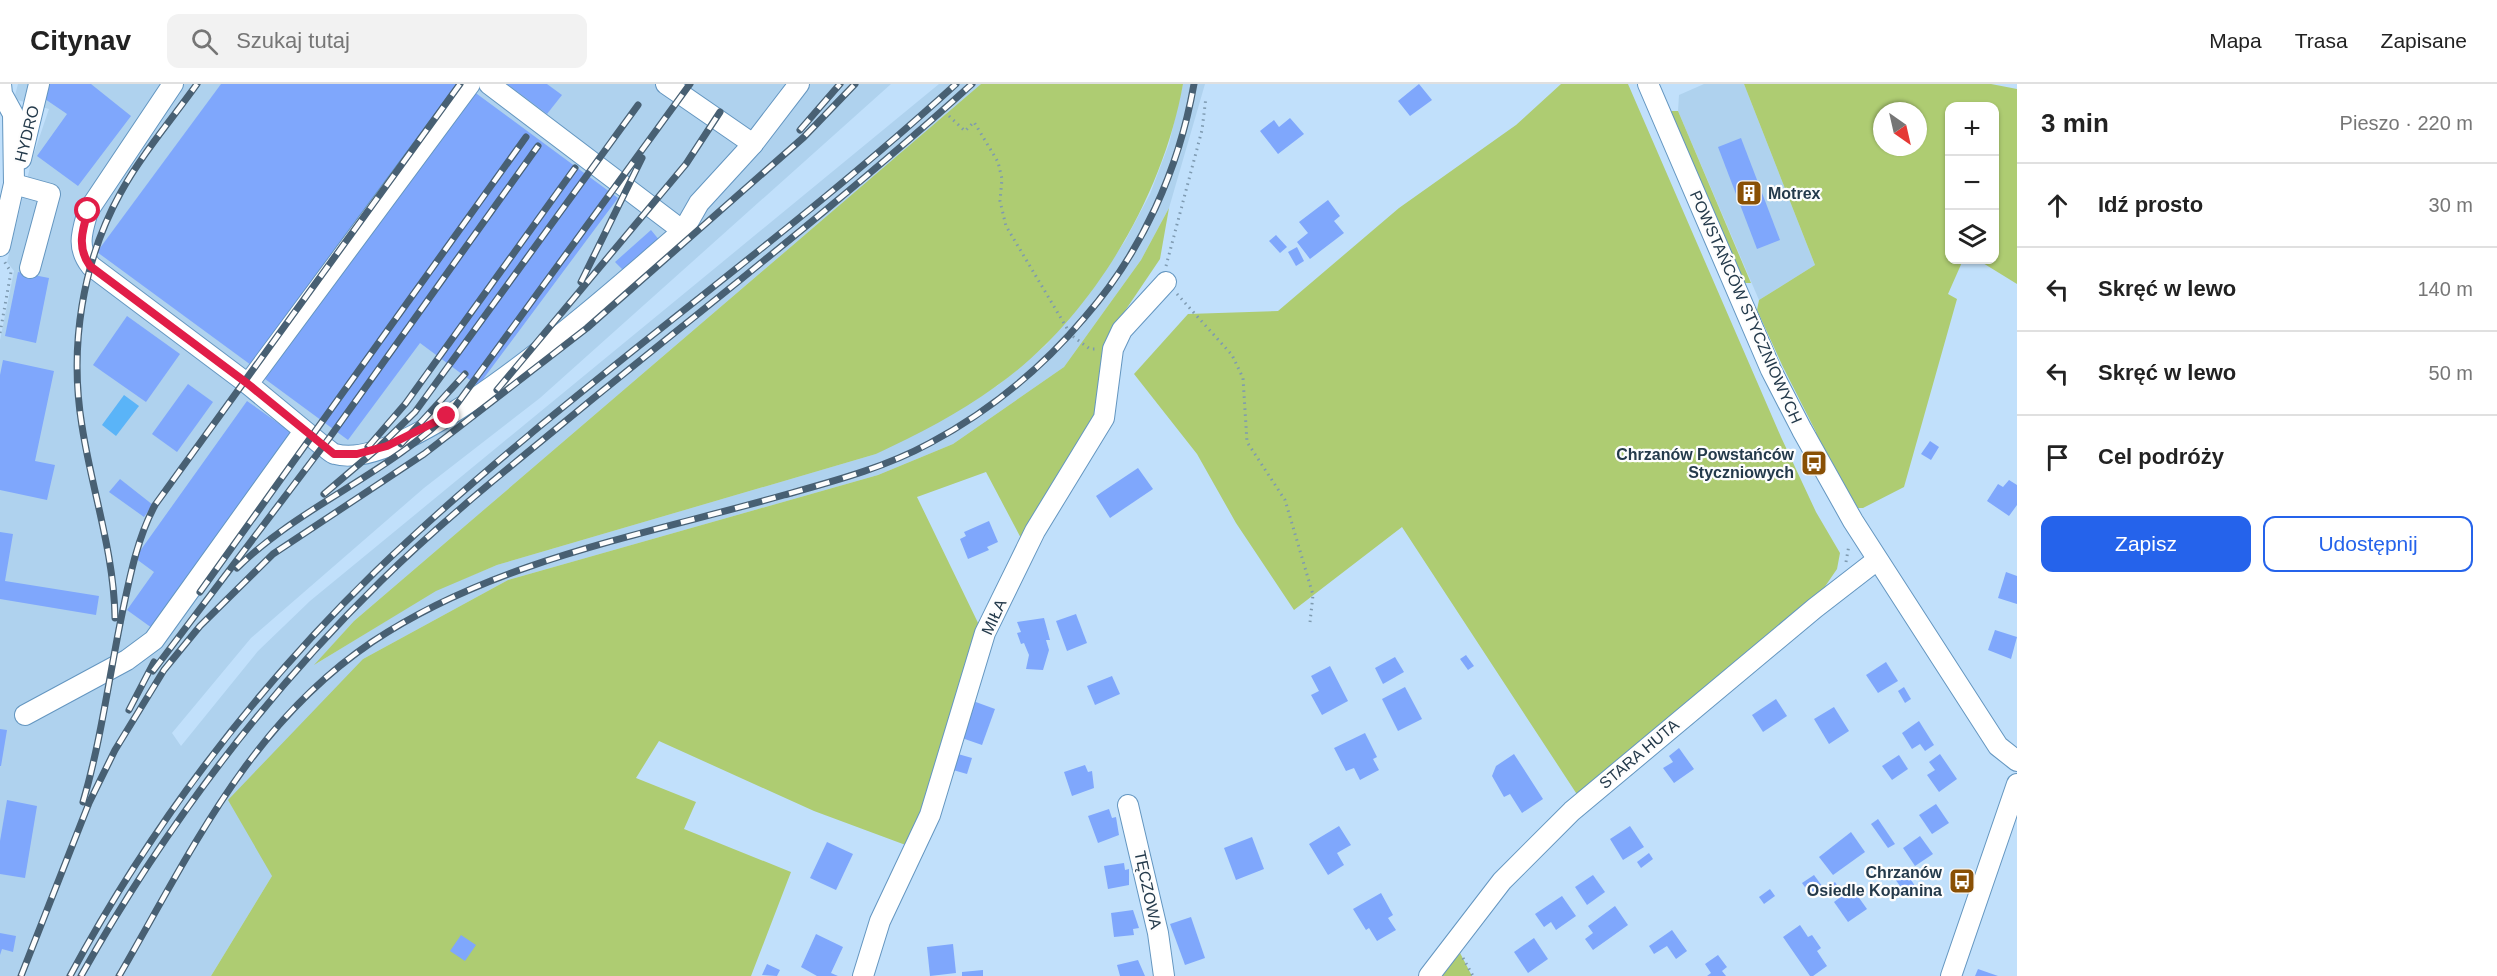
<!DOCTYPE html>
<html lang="pl">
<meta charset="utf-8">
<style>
:root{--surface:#fff;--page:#f2f2f2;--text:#222;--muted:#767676;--line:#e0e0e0;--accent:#2563eb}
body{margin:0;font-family:Helvetica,sans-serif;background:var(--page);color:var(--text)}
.controls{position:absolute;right:18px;top:18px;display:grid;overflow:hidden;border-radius:12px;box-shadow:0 2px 4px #0004}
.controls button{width:54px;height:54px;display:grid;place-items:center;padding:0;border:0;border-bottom:2px solid var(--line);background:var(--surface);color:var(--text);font:30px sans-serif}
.compass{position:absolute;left:1873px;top:18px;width:54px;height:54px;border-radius:50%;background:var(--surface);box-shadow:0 2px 4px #0004;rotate:146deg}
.stop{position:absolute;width:18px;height:18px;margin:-14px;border:4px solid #e11d48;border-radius:50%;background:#fff}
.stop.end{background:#e11d48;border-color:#fff;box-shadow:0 2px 6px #0008}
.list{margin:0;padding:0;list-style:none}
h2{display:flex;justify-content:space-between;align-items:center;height:78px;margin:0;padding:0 24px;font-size:26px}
h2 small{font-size:20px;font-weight:400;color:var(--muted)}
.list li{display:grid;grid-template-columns:39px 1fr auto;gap:18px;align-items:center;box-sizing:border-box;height:84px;padding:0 24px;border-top:2px solid var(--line)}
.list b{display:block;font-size:22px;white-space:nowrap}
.list em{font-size:20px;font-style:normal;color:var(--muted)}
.actions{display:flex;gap:12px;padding:18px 24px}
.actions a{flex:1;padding:14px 0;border:2px solid var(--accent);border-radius:12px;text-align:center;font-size:21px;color:var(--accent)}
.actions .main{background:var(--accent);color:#fff}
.icon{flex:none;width:33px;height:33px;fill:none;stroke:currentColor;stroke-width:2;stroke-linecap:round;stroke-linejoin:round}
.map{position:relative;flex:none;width:2017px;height:892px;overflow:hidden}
header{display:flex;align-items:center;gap:36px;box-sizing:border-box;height:84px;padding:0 30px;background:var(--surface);border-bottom:2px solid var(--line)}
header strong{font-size:28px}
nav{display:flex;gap:33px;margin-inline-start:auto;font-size:21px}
.search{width:420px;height:54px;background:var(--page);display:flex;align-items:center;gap:15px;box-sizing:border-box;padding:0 21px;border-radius:12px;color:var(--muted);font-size:22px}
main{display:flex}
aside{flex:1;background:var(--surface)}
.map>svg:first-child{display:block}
</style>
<header>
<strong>Citynav</strong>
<div class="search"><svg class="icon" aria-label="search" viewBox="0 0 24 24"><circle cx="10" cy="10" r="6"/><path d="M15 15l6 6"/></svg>Szukaj tutaj</div>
<nav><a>Mapa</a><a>Trasa</a><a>Zapisane</a></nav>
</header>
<main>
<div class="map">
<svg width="2017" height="892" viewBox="0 0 2017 892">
<rect width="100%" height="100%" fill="#c1e0fb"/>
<g fill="#afd2ee">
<polygon points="18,0 891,0 540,314 424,404 251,554 172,649 181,662 258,567 310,517 939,0 981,0 354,537 316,580 436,506 497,481 876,370 997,302 1046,261 1090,208 1125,157 1150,110 1169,60 1183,0 1205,0 1169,124 1141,176 1064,283 953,360 878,391 508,496 363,575 272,792 211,892 0,892 0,256 14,187 7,178 32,75 49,25 14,15"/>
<polygon points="1704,0 1744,0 1815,181 1759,216 1678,27 1679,11"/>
</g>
<g fill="#aecc72" fill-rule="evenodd">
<path d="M981,0H1183C1163,113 1090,237 995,303C958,330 918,350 876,370L497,481L436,507L314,581L354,537Z"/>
<polygon points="1561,0 1628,0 1781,353 1816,428 1840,469 1837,485 1824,504 1580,715 1402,443 1294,526 1236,439 1197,370 1134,290 1188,230 1278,227 1399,124 1516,41"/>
<path d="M1744,0H1991L2017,5V200L1978,176H1994V22H1950V176H1963L1948,210L1957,215L1904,403L1863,424H1858L1814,350L1816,348L1783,283L1757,226L1759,216L1815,181ZM1882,27H1918V63H1882Z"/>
<polygon points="1672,27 1678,27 1751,199 1739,199 1669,31"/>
<polygon points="1169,124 1160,175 1108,252 1097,332 1023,458 986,388 917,413 981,545 911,763 814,727 659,657 636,694 696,718 684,745 791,788 751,892 211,892 272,792 228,716 363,575 508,496 878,391 953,360 1064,283 1141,176"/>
<polygon points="1459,867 1472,892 1440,892"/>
</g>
<polygon fill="#5ab4f8" points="124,311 139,322 116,352 102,341"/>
<g fill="#7fa7fc">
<polygon points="48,0 91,0 131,32 78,102 37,72 67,30 45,15"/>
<polygon points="221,0 459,0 251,281 97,168"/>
<polygon points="507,0 547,0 562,11 547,30"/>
<polygon points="1419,0 1432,16 1410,32 1398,17"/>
<polygon points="473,7 618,114 478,302 420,259 348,356 261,292"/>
<polygon points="1290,34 1304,50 1278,70 1260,47 1274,36 1279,43"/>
<polygon points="1741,54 1780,156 1757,165 1718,63"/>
<polygon points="1328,116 1340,132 1334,137 1344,149 1310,175 1297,158 1308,149 1299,138"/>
<polygon points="651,146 660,157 634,175 637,178 625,188 615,178"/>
<polygon points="1276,151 1287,163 1280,169 1269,157"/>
<polygon points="1297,163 1304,177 1296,182 1288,168"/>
<polygon points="18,188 49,194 36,259 5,252"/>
<polygon points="127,232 180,270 146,318 93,281"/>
<polygon points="3,276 54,287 35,377 55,381 47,416 0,406 0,291"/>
<polygon points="188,300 213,318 177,368 152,350"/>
<polygon points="247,317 291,348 152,544 127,526 154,488 135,474"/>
<polygon points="1930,357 1939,363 1931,376 1921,370"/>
<polygon points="1138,384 1153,405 1110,434 1096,412"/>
<polygon points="120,395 153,421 144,433 109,408"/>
<polygon points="2009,396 2017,401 2017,421 2009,432 1987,417 1998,400 2003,403"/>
<polygon points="989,437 998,458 987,463 989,466 968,475 960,455 966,452 964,448"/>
<polygon points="0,448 13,450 5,497 99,512 96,531 0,515"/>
<polygon points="2006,488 2017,492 2017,520 1998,514"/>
<polygon points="1076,530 1087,559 1067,567 1056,537"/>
<polygon points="1044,534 1050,556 1046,556 1049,566 1043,586 1026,585 1029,571 1024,559 1021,560 1017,549 1021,548 1017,538"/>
<polygon points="1995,546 2017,553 2011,575 1988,566"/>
<polygon points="1466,571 1474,582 1468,586 1460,575"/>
<polygon points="1395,573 1404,588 1383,600 1375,584"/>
<polygon points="1886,578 1898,597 1878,609 1866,591"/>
<polygon points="1330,582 1348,617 1322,631 1311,611 1319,607 1311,592"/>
<polygon points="1112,592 1120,610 1095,621 1087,602"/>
<polygon points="1405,603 1422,635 1398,647 1382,615"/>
<polygon points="1904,603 1911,615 1905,619 1898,607"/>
<polygon points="1776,615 1787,632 1763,648 1752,631"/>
<polygon points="973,617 995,625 982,661 959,653"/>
<polygon points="1834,623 1849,647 1829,660 1814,635"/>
<polygon points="1919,637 1934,661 1925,667 1920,660 1912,665 1902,649"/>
<polygon points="0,645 7,646 1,682 0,682"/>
<polygon points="1365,649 1377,673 1373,675 1379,686 1360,696 1354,684 1346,687 1334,664"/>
<polygon points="1679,664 1694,685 1674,699 1663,684 1673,678 1669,672"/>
<polygon points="958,670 972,674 967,690 953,686"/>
<polygon points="1514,670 1543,715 1522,729 1510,710 1504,713 1492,692 1496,682"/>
<polygon points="1940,670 1957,695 1939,708 1927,691 1935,686 1929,678"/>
<polygon points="1899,671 1908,685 1892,696 1882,682"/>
<polygon points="1085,681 1088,688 1092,687 1094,704 1072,712 1064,688"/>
<polygon points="7,716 37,722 25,794 0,790 0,757"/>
<polygon points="1936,720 1949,739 1932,750 1919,731"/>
<polygon points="1109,725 1112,734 1116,733 1119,751 1098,759 1088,732"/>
<polygon points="1878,735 1895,760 1888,764 1871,740"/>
<polygon points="1339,742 1351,761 1337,769 1344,781 1328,791 1309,760"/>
<polygon points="1630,742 1644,763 1623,776 1610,755"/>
<polygon points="1851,748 1865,768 1833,791 1819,773"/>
<polygon points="1920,752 1933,770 1915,782 1903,764"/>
<polygon points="1252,753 1264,785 1236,796 1224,764"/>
<polygon points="827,758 853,770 836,806 810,794"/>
<polygon points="1649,769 1653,775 1641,784 1637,778"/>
<polygon points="1124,779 1125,786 1129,785 1129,801 1108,805 1104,782"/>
<polygon points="1906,788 1915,802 1905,809 1895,795"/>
<polygon points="1593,791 1605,808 1587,821 1575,803"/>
<polygon points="1814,791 1825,806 1813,814 1802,799"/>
<polygon points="1835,798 1840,806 1832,812 1827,804"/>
<polygon points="1852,804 1867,825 1848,838 1834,818"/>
<polygon points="1770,805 1775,812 1764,820 1759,813"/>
<polygon points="1381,809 1393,831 1388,834 1396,846 1377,857 1369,844 1366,846 1353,825"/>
<polygon points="1562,812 1576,832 1556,846 1551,838 1544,843 1535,830"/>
<polygon points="1615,822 1628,841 1593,866 1585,855 1593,849 1588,842"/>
<polygon points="1133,826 1139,844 1133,845 1134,851 1114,853 1111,829"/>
<polygon points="1191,833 1205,874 1185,881 1170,840"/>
<polygon points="1800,841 1808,853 1812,851 1821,864 1817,867 1827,882 1813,892 1810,892 1783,853"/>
<polygon points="1672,846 1687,867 1676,875 1667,862 1654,870 1649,862"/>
<polygon points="0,849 16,852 13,868 2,865 0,871"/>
<polygon points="816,850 843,863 831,889 838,892 817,892 801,883"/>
<polygon points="461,851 476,861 465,877 450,867"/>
<polygon points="1534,854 1548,875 1528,889 1514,868"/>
<polygon points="953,860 956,889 930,892 927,863"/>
<polygon points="1718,871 1727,883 1722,887 1726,892 1707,892 1711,889 1705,880"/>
<polygon points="1138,876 1145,892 1120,892 1117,881"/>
<polygon points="767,880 780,886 777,892 762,891"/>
<polygon points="1978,885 1998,892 1975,892"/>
<polygon points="983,886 983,892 962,892 962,888"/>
</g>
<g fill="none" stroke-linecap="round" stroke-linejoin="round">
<g stroke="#6496c0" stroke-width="22">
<g id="minor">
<path d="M173,0L88,127C82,148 76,163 91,182L248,300L323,362C327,364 331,369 335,370C411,392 624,197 683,147L699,119L753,60L799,0"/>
<polyline points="489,0 683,147"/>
<polyline points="666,0 753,60"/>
<polyline points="1648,0 1771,286 1802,346 1853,437 1998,662 2017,677"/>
<polyline points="21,75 39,0"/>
<polyline points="14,100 50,110 30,184"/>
<polyline points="0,162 14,100 13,30 2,10 1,0"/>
<polyline points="248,300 470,0"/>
<polyline points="25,631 127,576 154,556 304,347"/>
<polyline points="1128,721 1158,849 1164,892"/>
<polyline points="863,892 880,837 930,731 985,549 1035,447 1104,334 1113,265 1122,246 1166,198"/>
<polyline points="1429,892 1502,797 1572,727 1815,524 1877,476"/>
<polyline points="1951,892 2017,700"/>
</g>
</g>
<g stroke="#7e9ab0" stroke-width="3" stroke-dasharray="1.5 4.5" stroke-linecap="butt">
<polyline points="949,32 965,47 974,38 998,78 1002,95 1000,117 1006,142 1071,251 1090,265 1096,265"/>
<polyline points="1166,182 1202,46 1206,13"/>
<polyline points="1177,210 1232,271 1243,294 1247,358 1285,416 1313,511 1310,538"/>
<polyline points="0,249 11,188 4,177"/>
<polyline points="1846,478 1849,461"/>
<polyline points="1463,874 1473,892"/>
</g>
<use href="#minor" stroke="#fff" stroke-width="20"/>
<g stroke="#486073" stroke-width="7">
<g id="rail">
<polyline points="800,46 840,0"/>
<polyline points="581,198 642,74"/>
<polyline points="497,306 686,80 720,28"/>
<polyline points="401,360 465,290"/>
<polyline points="368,363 406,319 575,84"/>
<polyline points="324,410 378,364 415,328 638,21"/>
<path d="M237,484C301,421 391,389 454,324L690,0"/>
<polyline points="200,508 526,53"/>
<path d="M115,534C114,468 92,407 82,342C69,263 82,178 121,108C142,70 172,35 197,0"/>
<polyline points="153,587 330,353 538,62"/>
<polyline points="129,626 154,578"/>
<path d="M83,718C101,657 109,593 122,530C130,492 137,455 155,421L460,0"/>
<polyline points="21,892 89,719 115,666 164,586 200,542 273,470 424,370 587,244 804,53 855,0"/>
<path d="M70,892C150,743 255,605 376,487C558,312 770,170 956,0"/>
<path d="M81,892C162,747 263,613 381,497C445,434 515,379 584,322C714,216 847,113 972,0"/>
<path d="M119,892C191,768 249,641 372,558C495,476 644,451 784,411C834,397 884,384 930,359C990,327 1041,285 1085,233C1142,168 1179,85 1194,0"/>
</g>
</g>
<use href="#rail" stroke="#fdfdfd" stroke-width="4.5" stroke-dasharray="14" stroke-linecap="butt"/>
</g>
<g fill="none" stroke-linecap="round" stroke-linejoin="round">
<path stroke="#e11d48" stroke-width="8" d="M88,127C82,147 77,164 90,182L248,300L334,370H357L387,362L447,332"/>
</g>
<defs>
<g id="building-square" transform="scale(1.35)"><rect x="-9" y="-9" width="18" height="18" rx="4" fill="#895005" stroke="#fdfdfd"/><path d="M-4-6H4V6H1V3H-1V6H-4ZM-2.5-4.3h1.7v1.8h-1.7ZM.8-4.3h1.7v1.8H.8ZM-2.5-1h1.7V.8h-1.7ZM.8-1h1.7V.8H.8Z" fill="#fff"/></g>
<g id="bus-square" transform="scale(1.35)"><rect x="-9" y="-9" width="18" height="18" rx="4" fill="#895005" stroke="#fdfdfd"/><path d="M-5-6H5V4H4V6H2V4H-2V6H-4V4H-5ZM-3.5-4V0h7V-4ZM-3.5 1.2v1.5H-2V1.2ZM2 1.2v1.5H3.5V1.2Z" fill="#fff"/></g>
</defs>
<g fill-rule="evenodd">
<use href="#building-square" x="1749" y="109"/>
<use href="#bus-square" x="1814" y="379"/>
<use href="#bus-square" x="1962" y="797"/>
</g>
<g text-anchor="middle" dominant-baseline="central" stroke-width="4.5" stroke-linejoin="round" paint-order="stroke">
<g font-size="16" fill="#243a4b" stroke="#fdfdfd">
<text transform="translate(27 50) rotate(-76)">HYDRO</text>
<text transform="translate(1746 223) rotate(66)">POWSTAŃCÓW STYCZNIOWYCH</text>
<text transform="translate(994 533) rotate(-65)">MIŁA</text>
<text transform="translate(1639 670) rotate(-40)">STARA HUTA</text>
<text transform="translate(1148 806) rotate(78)">TĘCZOWA</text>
</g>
<g font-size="16" font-weight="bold" fill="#243a4b" stroke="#fdfdfd" text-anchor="end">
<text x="1768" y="109" text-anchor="start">Motrex</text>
<text x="1794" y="370">Chrzanów Powstańców<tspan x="1794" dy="18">Styczniowych</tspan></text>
<text x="1942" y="788">Chrzanów<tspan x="1942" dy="18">Osiedle Kopanina</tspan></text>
</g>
</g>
</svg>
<div class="controls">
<button>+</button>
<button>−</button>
<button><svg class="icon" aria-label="layers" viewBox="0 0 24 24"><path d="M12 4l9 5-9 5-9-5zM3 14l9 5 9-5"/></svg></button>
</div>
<svg class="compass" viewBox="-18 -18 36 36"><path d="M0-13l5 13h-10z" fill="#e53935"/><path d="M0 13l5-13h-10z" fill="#767676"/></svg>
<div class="stop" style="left:88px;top:127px"></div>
<div class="stop end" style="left:447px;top:332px"></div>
</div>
<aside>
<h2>3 min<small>Pieszo · 220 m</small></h2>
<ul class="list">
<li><svg class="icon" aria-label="ahead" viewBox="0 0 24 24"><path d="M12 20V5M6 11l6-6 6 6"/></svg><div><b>Idź prosto</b></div><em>30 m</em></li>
<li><svg class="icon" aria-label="left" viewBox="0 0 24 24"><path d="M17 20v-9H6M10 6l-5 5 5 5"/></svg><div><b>Skręć w lewo</b></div><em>140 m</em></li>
<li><svg class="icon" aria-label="left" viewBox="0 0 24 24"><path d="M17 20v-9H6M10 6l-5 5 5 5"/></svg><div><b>Skręć w lewo</b></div><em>50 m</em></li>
<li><svg class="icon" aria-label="arrive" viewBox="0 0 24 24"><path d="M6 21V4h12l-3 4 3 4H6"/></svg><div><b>Cel podróży</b></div></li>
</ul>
<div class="actions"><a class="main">Zapisz</a><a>Udostępnij</a></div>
</aside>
</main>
